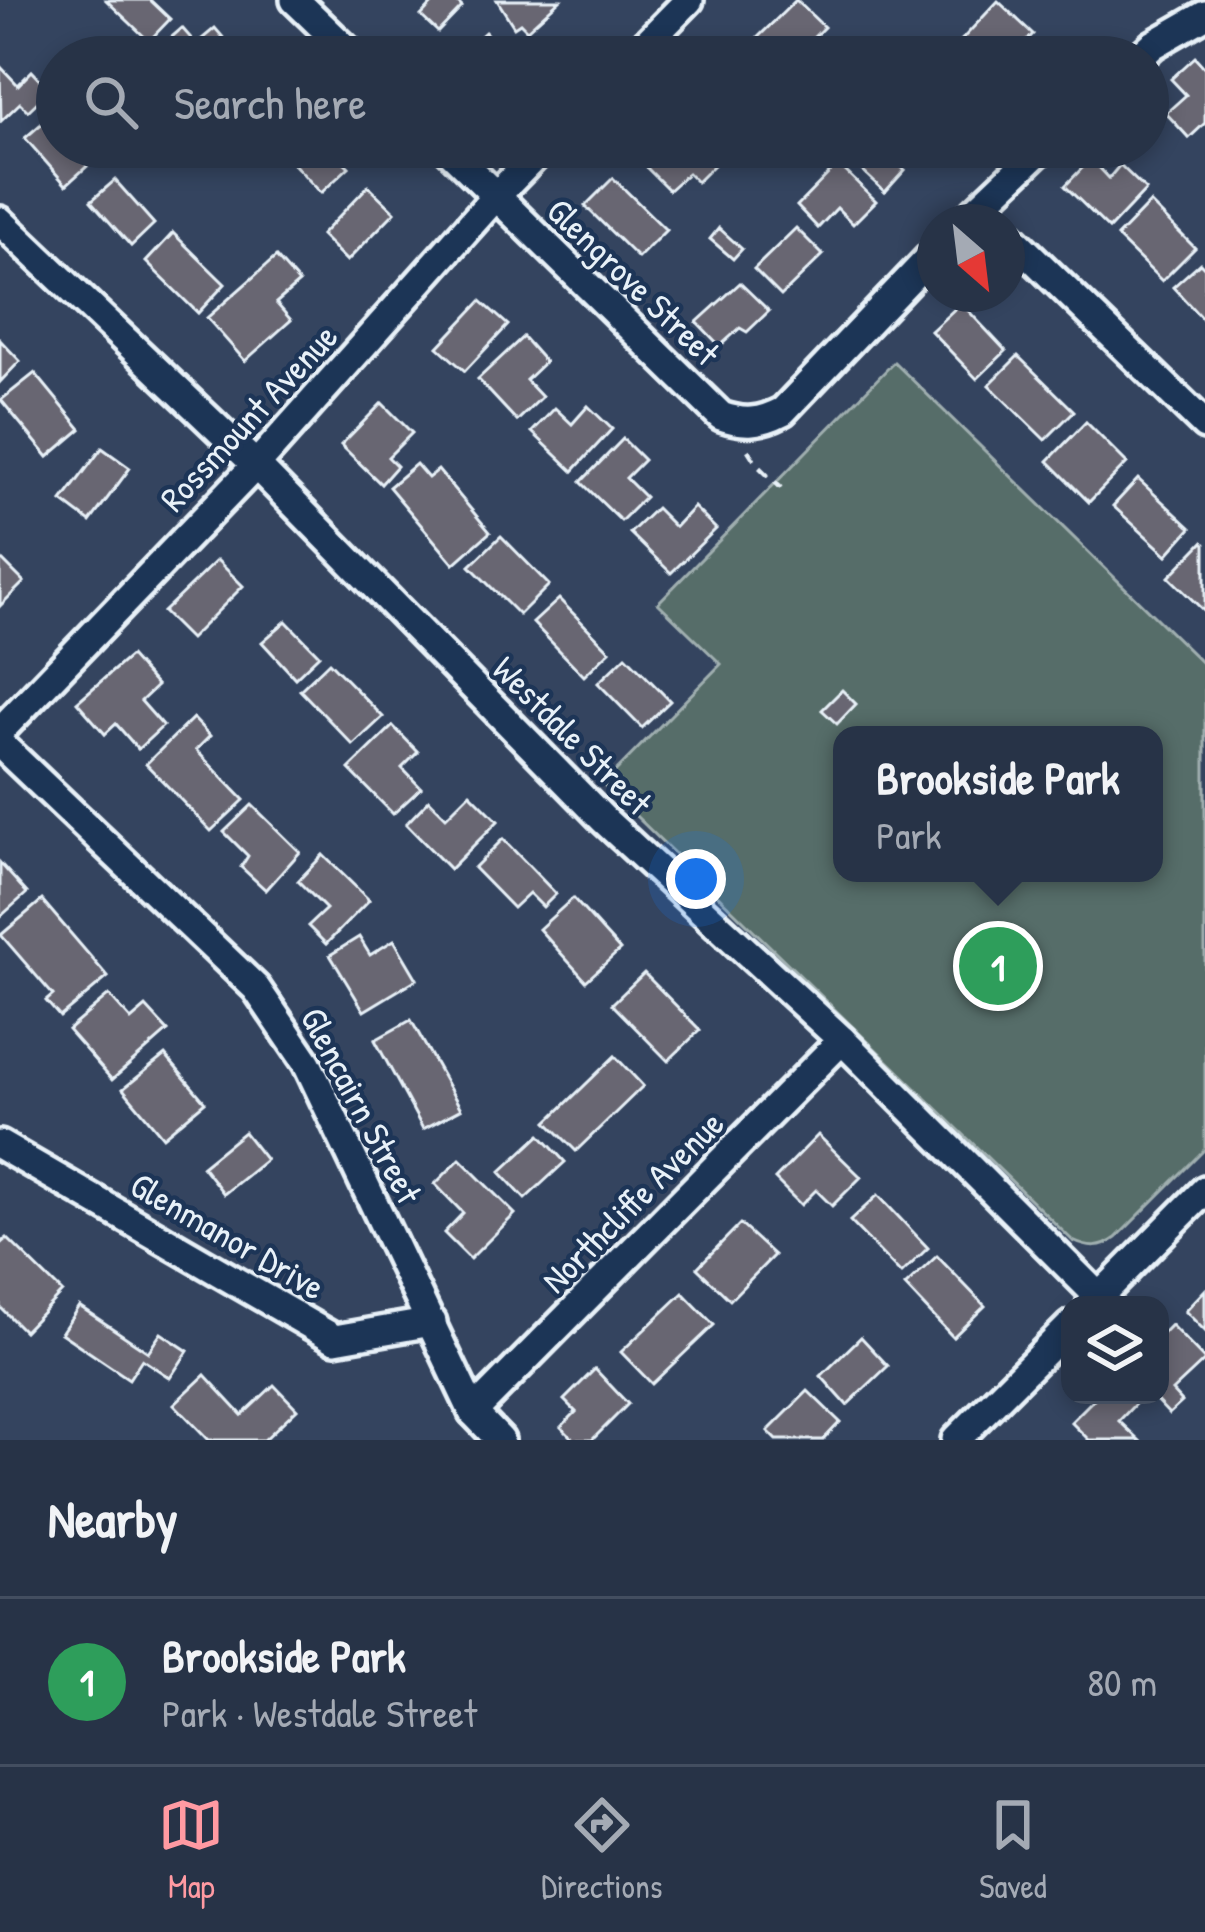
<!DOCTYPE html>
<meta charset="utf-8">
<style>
:root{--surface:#273347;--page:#333f52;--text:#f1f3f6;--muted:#a4aab4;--line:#434e60;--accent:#ff9aa2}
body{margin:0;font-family:"Patrick Hand",sans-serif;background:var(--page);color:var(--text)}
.controls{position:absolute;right:36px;bottom:36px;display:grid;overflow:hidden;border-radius:24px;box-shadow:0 6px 18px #0003}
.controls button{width:108px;height:108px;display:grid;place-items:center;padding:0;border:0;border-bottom:3px solid var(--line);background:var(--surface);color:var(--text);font:60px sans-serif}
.compass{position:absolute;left:917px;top:204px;width:108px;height:108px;border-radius:50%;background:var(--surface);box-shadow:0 6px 18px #0003;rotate:152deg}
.you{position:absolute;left:696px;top:879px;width:42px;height:42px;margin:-30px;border:9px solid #fff;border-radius:50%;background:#1a73e8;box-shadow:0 0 0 18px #1a73e833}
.badge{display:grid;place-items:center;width:78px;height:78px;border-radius:50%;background:var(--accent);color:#fff;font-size:39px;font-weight:700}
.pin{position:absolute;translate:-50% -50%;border:6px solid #fff;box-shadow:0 3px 12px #0006}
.popup{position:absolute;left:833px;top:726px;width:330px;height:156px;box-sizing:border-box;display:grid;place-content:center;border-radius:24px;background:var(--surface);filter:drop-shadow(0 3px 9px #0005);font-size:39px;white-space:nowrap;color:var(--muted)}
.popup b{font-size:45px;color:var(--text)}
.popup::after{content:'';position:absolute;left:50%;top:100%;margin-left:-24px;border:24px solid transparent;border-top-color:var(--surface)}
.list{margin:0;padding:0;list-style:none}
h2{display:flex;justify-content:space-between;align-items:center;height:156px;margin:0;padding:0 48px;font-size:51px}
h2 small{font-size:39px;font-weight:400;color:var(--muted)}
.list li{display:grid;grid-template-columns:78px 1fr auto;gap:36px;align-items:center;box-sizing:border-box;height:168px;padding:0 48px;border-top:3px solid var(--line)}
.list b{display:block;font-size:45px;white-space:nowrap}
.list p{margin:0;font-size:39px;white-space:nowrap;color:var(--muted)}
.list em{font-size:39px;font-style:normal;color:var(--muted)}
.icon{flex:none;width:66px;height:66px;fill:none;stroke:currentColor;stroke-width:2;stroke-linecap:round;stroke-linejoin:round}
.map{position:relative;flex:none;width:1205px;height:1440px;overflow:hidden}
.search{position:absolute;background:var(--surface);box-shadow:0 6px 18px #0003;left:36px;right:36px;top:36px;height:132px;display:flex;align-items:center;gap:30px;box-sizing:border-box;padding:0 42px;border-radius:66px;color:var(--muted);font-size:45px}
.sheet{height:324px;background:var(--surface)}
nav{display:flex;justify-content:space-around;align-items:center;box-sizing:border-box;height:168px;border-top:3px solid var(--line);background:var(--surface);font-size:33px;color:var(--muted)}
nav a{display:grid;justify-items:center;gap:6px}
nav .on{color:var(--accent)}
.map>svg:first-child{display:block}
</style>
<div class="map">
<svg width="1205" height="1440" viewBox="0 0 1205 1440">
<rect width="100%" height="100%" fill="#34445f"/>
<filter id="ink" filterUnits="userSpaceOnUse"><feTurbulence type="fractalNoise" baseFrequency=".00833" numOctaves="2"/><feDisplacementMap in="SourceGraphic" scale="24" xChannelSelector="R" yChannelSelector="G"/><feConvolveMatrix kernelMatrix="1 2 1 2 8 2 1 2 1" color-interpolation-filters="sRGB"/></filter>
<g filter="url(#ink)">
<path fill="#576d69" stroke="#a0afb0" stroke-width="3" fill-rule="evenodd" d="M894,362L1205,666V1149L1116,1238C1101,1249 1090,1249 1073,1241L603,784L721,664L658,603ZM842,735H1154V873H842Z"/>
<g fill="#686672" stroke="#e8f1f8" stroke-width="3">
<polygon points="106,0 150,0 170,19 149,41"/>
<polygon points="436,0 455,0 462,7 438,32 421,16"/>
<polygon points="497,0 560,0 527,30 520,23 514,27"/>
<polygon points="796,0 824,27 794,57 754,57 746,49"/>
<polygon points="998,1 1033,34 1015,53 1003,42 988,57 965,57 955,47"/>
<polygon points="182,28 196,44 215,28 240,57 165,57 158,49"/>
<polygon points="485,32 508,57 457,57"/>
<polygon points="1195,57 1205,68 1205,123 1189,138 1166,113 1186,95 1171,79"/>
<polygon points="0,66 18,85 32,71 50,90 28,111 20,103 1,121"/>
<polygon points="54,113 57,117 57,147 83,147 94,160 66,185 25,138"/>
<polygon points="278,147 329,147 349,167 321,193"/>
<polygon points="669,147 716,147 724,155 697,182 688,173 669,190 647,168"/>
<polygon points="873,147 913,147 897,164 905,170 885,192 856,165"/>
<polygon points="1091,159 1109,178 1120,165 1146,190 1109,229 1065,186"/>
<polygon points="838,164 876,201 853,224 837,208 818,228 797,206"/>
<polygon points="613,178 666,230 638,258 585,206"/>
<polygon points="115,180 154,224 131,246 91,201"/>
<polygon points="368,186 395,212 347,261 321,235"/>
<polygon points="1150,203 1195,248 1162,281 1117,237"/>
<polygon points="719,228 742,249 733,259 710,239"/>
<polygon points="796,228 823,255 781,296 754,269"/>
<polygon points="173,233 225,284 198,313 146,262"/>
<polygon points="276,257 299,283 276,303 291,320 245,361 207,318"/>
<polygon points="1200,263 1205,268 1205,322 1173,287"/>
<polygon points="740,283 769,311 747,332 740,328 720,346 697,322"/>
<polygon points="481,301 508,325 465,371 438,347"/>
<polygon points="961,303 1006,351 977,379 931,331"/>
<polygon points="523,337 545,362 526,380 542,397 517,421 478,379"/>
<polygon points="0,340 20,361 0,382"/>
<polygon points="1018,356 1074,411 1045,440 989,385"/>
<polygon points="35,373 81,429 48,457 1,400"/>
<polygon points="382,403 412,433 388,457 397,466 381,484 341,445"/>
<polygon points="588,406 612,429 573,471 532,432 555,408 572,424"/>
<polygon points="1086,422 1127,463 1089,502 1048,461"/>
<polygon points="623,439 644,460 626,478 645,497 621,521 581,482"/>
<polygon points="102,448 130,468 90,522 62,501"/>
<polygon points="416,464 428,478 438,470 490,532 454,564 389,487"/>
<polygon points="1138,479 1191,528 1167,555 1113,506"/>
<polygon points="694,507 716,529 671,573 630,533 656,508 675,527"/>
<polygon points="501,536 549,585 519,615 470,566"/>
<polygon points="1203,542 1205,544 1205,612 1169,577"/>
<polygon points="0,558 24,582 0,606"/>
<polygon points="217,560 243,586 190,639 163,612"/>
<polygon points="559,599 610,651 584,676 533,623"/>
<polygon points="286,621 319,655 295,678 262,642"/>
<polygon points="130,656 157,686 141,701 163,726 138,749 116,724 105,734 77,702"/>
<polygon points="626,656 670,701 642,728 598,683"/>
<polygon points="329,662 383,717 353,745 300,690"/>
<polygon points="842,690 856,704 837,724 822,710"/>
<polygon points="193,718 210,736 196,750 244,800 211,831 146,764"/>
<polygon points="393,726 418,752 402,768 421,788 393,814 349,769"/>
<polygon points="470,793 498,821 450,869 406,824 429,800 446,817"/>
<polygon points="252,805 300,852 266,890 241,867 248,856 224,832"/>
<polygon points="503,839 556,894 543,907 529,893 513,908 474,868"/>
<polygon points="323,855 369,900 326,944 308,926 326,909 298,881"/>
<polygon points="0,863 27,893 0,917"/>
<polygon points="573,898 620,950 586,981 539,929"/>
<polygon points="42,900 108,977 60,1017 46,1001 53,995 1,935"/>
<polygon points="359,937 370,955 394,940 417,979 364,1011 330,955"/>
<polygon points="644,973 700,1030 668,1061 612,1004"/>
<polygon points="109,995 131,1020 146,1007 168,1031 112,1080 68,1030"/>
<polygon points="411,1020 461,1109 423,1129 375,1040"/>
<polygon points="165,1055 205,1102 163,1137 123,1089"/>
<polygon points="615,1056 643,1086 576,1151 547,1122"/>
<polygon points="244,1132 266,1160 224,1194 202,1166"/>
<polygon points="540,1135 565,1162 525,1199 500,1172"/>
<polygon points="818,1135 861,1177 832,1206 816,1190 801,1205 775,1179"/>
<polygon points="460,1159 515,1214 470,1259 444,1233 463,1213 435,1184"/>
<polygon points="878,1195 928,1248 901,1274 850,1221"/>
<polygon points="740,1224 774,1255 730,1300 697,1268"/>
<polygon points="7,1238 62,1292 24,1331 0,1307 0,1244"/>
<polygon points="937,1256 985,1306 953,1337 905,1286"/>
<polygon points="1205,1290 1205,1331 1185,1311"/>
<polygon points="683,1293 714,1325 652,1384 621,1352"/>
<polygon points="79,1306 148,1352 161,1333 188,1351 170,1378 142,1359 129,1379 61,1333"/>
<polygon points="1171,1325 1205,1360 1172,1391 1182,1402 1169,1414 1151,1395 1160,1395 1160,1336"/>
<polygon points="861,1337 888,1366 847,1405 821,1376"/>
<polygon points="595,1369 628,1404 592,1440 574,1440 561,1427 576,1412 564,1400"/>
<polygon points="205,1375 242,1415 274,1385 297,1409 264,1440 209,1440 174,1404"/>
<polygon points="808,1391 840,1422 823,1440 777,1440 768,1431"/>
<polygon points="1098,1395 1128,1395 1136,1403 1119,1421 1139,1440 1089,1440 1071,1422"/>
</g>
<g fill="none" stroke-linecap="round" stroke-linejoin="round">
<g stroke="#e8f1f8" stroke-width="36">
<g id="street">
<polyline points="295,0 354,57"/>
<polyline points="633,57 689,0"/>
<polyline points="1140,57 1153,45 1205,15"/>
<path d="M446,147L721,416C744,424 760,423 783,411L935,252"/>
<polyline points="0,221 256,465 603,819 842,1040 1099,1297"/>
<polyline points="964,222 1043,147"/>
<polyline points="1007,233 1205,425"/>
<polyline points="0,731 256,465 496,196 544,147"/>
<polyline points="0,744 256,988 307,1063 473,1412 500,1440"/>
<polyline points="0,1145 335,1339 432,1322"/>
<polyline points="1091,1305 1205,1190"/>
<polyline points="473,1412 842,1040"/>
<polyline points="956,1440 1070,1326"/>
</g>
</g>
<polyline stroke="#e8f1f8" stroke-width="4.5" stroke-dasharray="12 9" stroke-linecap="butt" points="748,450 758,466 781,488"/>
<use href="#street" stroke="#1d3557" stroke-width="27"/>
</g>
</g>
<g text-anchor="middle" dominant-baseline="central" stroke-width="9" stroke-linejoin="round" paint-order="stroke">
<g font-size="36" fill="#e8f1f8" stroke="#1d3557">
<text transform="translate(634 281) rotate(44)">Glengrove Street</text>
<text transform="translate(248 417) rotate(-47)">Rossmount Avenue</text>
<text transform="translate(573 735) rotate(45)">Westdale Street</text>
<text transform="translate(362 1105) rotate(62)">Glencairn Street</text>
<text transform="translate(632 1201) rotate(-45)">Northcliffe Avenue</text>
<text transform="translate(228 1235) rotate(30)">Glenmanor Drive</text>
</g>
</g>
</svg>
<div class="controls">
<button><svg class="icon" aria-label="layers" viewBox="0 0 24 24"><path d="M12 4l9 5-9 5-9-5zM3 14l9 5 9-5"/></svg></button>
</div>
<svg class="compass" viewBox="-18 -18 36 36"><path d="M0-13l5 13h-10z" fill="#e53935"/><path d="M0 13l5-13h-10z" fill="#a4aab4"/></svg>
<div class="you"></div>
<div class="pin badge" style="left:998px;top:966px;background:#2e9e5b">1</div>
<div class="popup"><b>Brookside Park</b>Park</div>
<div class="search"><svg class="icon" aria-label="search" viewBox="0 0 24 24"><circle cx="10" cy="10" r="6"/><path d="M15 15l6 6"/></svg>Search here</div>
</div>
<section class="sheet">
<h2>Nearby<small></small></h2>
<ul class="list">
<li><span class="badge" style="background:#2e9e5b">1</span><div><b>Brookside Park</b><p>Park · Westdale Street</p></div><em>80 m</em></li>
</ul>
</section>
<nav>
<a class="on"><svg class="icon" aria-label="map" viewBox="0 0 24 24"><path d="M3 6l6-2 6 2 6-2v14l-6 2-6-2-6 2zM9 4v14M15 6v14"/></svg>Map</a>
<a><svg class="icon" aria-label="directions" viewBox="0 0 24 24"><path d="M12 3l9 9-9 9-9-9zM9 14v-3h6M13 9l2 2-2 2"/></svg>Directions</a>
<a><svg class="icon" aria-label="saved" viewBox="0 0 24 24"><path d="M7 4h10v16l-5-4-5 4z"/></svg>Saved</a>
</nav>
